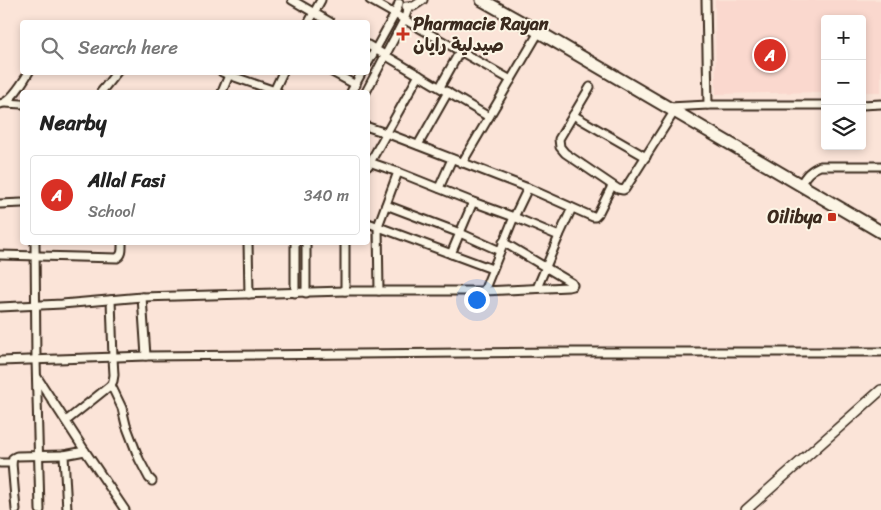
<!DOCTYPE html>
<meta charset="utf-8">
<style>
:root{--surface:#fff;--page:#f6f6f6;--text:#222;--muted:#767676;--line:#e0e0e0;--accent:#d93025}
body{margin:0;font-family:Sriracha,"Playpen Sans Arabic",sans-serif;background:var(--page);color:var(--text)}
.controls{position:absolute;right:15px;top:15px;display:grid;overflow:hidden;border-radius:5px;box-shadow:0 2px 8px #0003}
.controls button{width:45px;height:45px;display:grid;place-items:center;padding:0;border:0;border-bottom:1px solid var(--line);background:var(--surface);color:var(--text);font:25px sans-serif}
.you{position:absolute;left:476px;top:299px;width:18px;height:18px;margin:-12px;border:4px solid #fff;border-radius:50%;background:#1a73e8;box-shadow:0 0 0 8px #1a73e833}
.badge{display:grid;place-items:center;width:32px;height:32px;border-radius:50%;background:var(--accent);color:#fff;font-size:16px;font-weight:700}
.pin{position:absolute;translate:-50% -50%;border:2px solid #fff;box-shadow:0 1px 5px #0006}
.list{margin:0;padding:0;list-style:none}
h2{display:flex;justify-content:space-between;align-items:center;height:65px;margin:0;padding:0 20px;font-size:21px}
h2 small{font-size:16px;font-weight:400;color:var(--muted)}
.list li{display:grid;grid-template-columns:32px 1fr auto;gap:15px;align-items:center;box-sizing:border-box;height:80px;margin:0 10px 10px;padding:0 10px;border:1px solid var(--line);border-radius:5px}
.list b{display:block;font-size:19px;white-space:nowrap}
.list p{margin:0;font-size:16px;white-space:nowrap;color:var(--muted)}
.list em{font-size:16px;font-style:normal;color:var(--muted)}
.icon{flex:none;width:28px;height:28px;fill:none;stroke:currentColor;stroke-width:2;stroke-linecap:round;stroke-linejoin:round}
.map{position:relative;flex:none;width:881px;height:510px;overflow:hidden}
.search{position:absolute;background:var(--surface);box-shadow:0 2px 8px #0003;left:20px;top:20px;width:350px;height:55px;display:flex;align-items:center;gap:12px;box-sizing:border-box;padding:0 18px;border-radius:5px;color:var(--muted);font-size:19px}
.panel{position:absolute;background:var(--surface);box-shadow:0 2px 8px #0003;left:20px;top:90px;width:350px;height:155px;border-radius:5px}
.map>svg:first-child{display:block}
</style>
<div class="map">
<svg width="881" height="510" viewBox="0 0 881 510">
<rect width="100%" height="100%" fill="#fbe4d8"/>
<filter id="ink" filterUnits="userSpaceOnUse"><feTurbulence type="fractalNoise" baseFrequency=".02" numOctaves="2"/><feDisplacementMap in="SourceGraphic" scale="10" xChannelSelector="R" yChannelSelector="G"/><feConvolveMatrix kernelMatrix="1 2 1 2 8 2 1 2 1" color-interpolation-filters="sRGB"/></filter>
<g filter="url(#ink)">
<polygon fill="#fad8ce" points="715,0 881,0 881,92 862,92 862,19 825,19 825,92 716,94"/>
<g fill="none" stroke-linecap="round" stroke-linejoin="round">
<g stroke="#3b2a1e" stroke-width="11">
<g id="minor">
<polyline points="292,0 330,22"/>
<polyline points="370,0 511,80"/>
<polyline points="706,0 708,105"/>
<polyline points="406,6 414,6 423,0"/>
<polyline points="309,22 321,0"/>
<polyline points="368,45 489,117"/>
<polyline points="368,63 395,14 399,3"/>
<polyline points="222,72 229,75"/>
<polyline points="332,72 356,85"/>
<polyline points="440,87 460,51"/>
<polyline points="590,87 559,139 560,147 565,153 618,189 623,190 625,189 674,112"/>
<polyline points="274,91 283,72"/>
<polyline points="101,92 117,72"/>
<polyline points="222,92 229,75 278,92"/>
<polyline points="351,92 362,72"/>
<polyline points="366,92 404,20 409,6"/>
<polyline points="5,103 22,104"/>
<path d="M0,104C11,102 23,82 29,72"/>
<polyline points="862,105 881,104"/>
<polyline points="669,107 708,105 825,105"/>
<polyline points="573,115 646,157"/>
<polyline points="368,127 386,133 528,188 593,217 595,217 598,214 612,186"/>
<polyline points="418,145 448,92"/>
<polyline points="369,162 398,172 473,202 514,217 559,236"/>
<polyline points="462,163 539,32"/>
<polyline points="368,166 419,75"/>
<path d="M800,185C806,175 810,170 820,166H881"/>
<polyline points="439,188 452,159"/>
<polyline points="0,204 22,203"/>
<polyline points="386,205 460,233 500,251"/>
<polyline points="368,223 492,269"/>
<polyline points="35,242 36,360 40,510"/>
<polyline points="248,242 249,294"/>
<polyline points="295,242 295,293"/>
<polyline points="306,242 306,293"/>
<polyline points="345,242 345,291"/>
<polyline points="451,254 473,202"/>
<path d="M0,255L117,258C123,255 122,249 122,242"/>
<polyline points="537,288 559,236 572,208"/>
<polyline points="379,291 378,226 398,172"/>
<polyline points="484,291 514,217 528,188"/>
<polyline points="142,297 146,356"/>
<polyline points="0,307 62,304 142,297 345,291 484,291 568,287 572,286 573,285 572,283 503,242"/>
<polyline points="0,361 146,356 561,352 881,352"/>
<polyline points="37,377 85,451 125,510"/>
<polyline points="111,385 122,408 126,425 139,459 149,478 152,481"/>
<polyline points="66,421 111,385 113,381 114,375 113,358 111,300"/>
<polyline points="0,463 12,463"/>
<polyline points="16,510 12,463 13,458 17,456 64,455"/>
<polyline points="67,510 64,455 85,451"/>
</g>
</g>
<g stroke="#3b2a1e" stroke-width="12">
<polyline id="tertiary" points="746,510 881,390"/>
</g>
<g stroke="#3b2a1e" stroke-width="15">
<polyline id="trunk" points="482,0 539,32 881,232"/>
</g>
<use href="#minor" stroke="#fcf5e5" stroke-width="7"/>
<use href="#tertiary" stroke="#fcf5e5" stroke-width="9"/>
<use href="#trunk" stroke="#fcf5e5" stroke-width="11"/>
</g>
</g>
<g fill="#c8321e" stroke="#fcf5e5" stroke-width="2">
<path d="M400.5 26.5h5v5h5v5h-5v5h-5v-5h-5v-5h5z"/>
<rect x="827" y="212" width="10" height="10" rx="2.5"/>
</g>
<g text-anchor="middle" dominant-baseline="central" stroke-width="4" stroke-linejoin="round" paint-order="stroke">
<g font-size="18" font-weight="bold" fill="#3b2a1e" stroke="#fcf5e5" text-anchor="start">
<text x="413" y="24">Pharmacie Rayan<tspan x="413" dy="21">صيدلية رايان</tspan></text>
<text x="822" y="217" text-anchor="end">Oilibya</text>
</g>
</g>
</svg>
<div class="controls">
<button>+</button>
<button>−</button>
<button><svg class="icon" aria-label="layers" viewBox="0 0 24 24"><path d="M12 4l9 5-9 5-9-5zM3 14l9 5 9-5"/></svg></button>
</div>
<div class="you"></div>
<div class="pin badge" style="left:770px;top:55px">A</div>
<div class="search"><svg class="icon" aria-label="search" viewBox="0 0 24 24"><circle cx="10" cy="10" r="6"/><path d="M15 15l6 6"/></svg>Search here</div>
<section class="panel">
<h2>Nearby<small></small></h2>
<ul class="list">
<li><span class="badge">A</span><div><b>Allal Fasi</b><p>School</p></div><em>340 m</em></li>
</ul>
</section>
</div>
